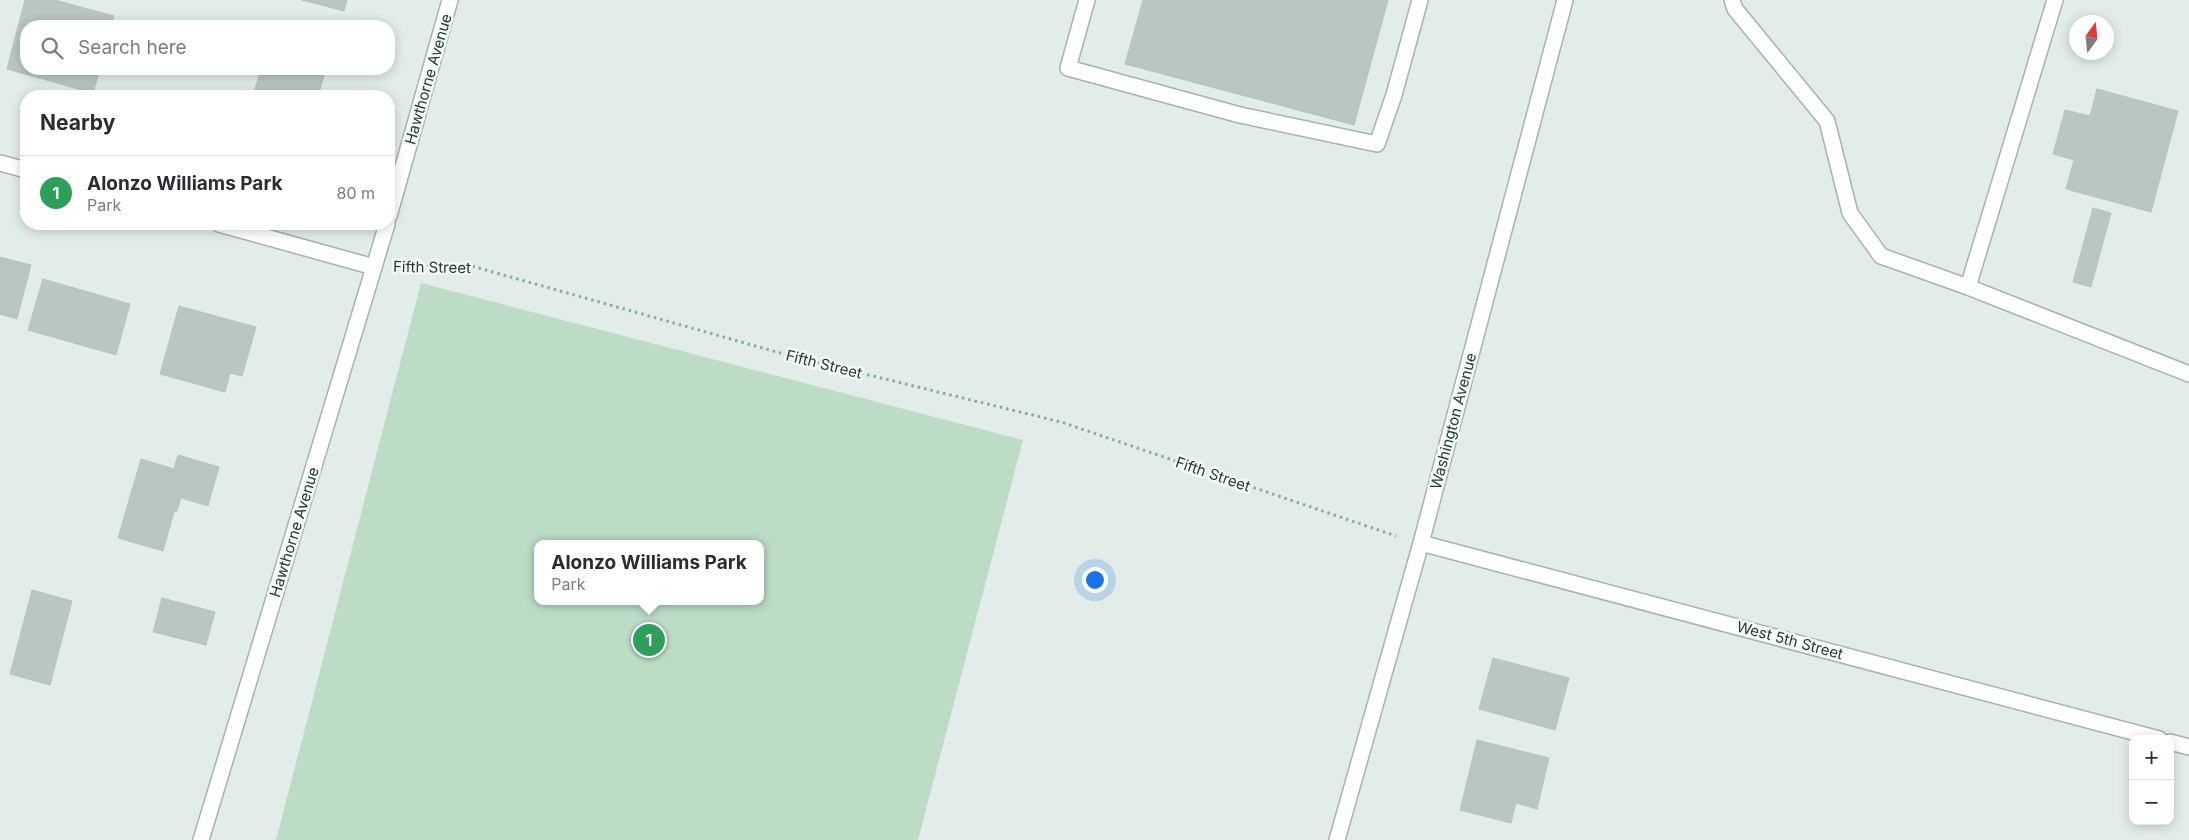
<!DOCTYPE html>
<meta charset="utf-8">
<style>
:root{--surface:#fff;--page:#f7f7f7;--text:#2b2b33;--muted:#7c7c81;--line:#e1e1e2;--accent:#7c3aed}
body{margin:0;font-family:Inter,sans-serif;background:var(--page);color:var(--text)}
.controls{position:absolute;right:15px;bottom:15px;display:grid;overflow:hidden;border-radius:10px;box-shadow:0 2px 12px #0003}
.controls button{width:45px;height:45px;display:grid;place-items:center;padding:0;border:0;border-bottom:1px solid var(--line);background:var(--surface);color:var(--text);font:25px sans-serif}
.compass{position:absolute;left:2069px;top:15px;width:45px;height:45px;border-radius:50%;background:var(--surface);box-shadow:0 2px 12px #0003;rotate:15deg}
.you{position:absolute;left:1094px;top:579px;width:18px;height:18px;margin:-12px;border:4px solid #fff;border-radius:50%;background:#1a73e8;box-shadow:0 0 0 8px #1a73e833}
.badge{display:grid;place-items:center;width:32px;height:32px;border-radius:50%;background:var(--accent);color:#fff;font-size:16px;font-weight:700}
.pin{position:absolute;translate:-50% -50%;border:2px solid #fff;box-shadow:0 1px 5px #0006}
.popup{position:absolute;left:534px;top:540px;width:230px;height:65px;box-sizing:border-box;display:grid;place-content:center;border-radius:10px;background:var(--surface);filter:drop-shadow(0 1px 4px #0005);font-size:16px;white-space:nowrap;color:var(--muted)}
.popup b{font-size:19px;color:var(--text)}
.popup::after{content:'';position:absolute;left:50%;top:100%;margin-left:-10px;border:10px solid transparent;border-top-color:var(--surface)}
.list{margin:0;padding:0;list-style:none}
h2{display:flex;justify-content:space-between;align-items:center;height:65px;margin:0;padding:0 20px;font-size:21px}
h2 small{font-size:16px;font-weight:400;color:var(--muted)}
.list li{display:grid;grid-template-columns:32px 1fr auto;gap:15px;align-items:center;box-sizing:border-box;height:75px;padding:0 20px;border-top:1px solid var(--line)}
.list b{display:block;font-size:19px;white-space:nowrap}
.list p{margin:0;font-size:16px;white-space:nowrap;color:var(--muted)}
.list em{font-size:16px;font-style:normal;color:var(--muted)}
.icon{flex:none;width:28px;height:28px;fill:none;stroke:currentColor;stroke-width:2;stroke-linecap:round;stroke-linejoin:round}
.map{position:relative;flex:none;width:2189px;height:840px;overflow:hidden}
.search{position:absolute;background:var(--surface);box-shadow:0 2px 12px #0003;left:20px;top:20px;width:375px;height:55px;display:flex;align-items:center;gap:12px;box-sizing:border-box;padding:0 18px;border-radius:20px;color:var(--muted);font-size:19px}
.panel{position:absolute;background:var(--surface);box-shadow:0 2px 12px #0003;left:20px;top:90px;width:375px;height:140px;border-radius:20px}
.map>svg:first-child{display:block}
</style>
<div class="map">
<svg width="2189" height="840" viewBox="0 0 2189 840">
<rect width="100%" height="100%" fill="#e2ece8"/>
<path fill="#bcdcc6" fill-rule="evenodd" d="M421,283L1023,440L918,840H276ZM538,544H760V601H538Z"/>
<g fill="#b8c7c1" stroke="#b5c5bf">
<polygon points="25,0 55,0 114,16 111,26 26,26 26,69 100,69 93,93 7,69"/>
<polygon points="302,0 347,0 344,11"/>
<polygon points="1143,0 1388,0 1354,125 1125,64"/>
<polygon points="261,69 326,69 318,96 253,96"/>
<polygon points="2097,89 2178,111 2151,212 2066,189 2074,160 2053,154 2065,110 2090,116"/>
<polygon points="2093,208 2111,213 2091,287 2073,282"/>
<polygon points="0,257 31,265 17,319 0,314"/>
<polygon points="43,279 130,304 116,355 28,330"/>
<polygon points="179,306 256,327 242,376 230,373 225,392 160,374"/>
<polygon points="178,455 219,467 208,506 181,498 177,511 174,512 163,551 118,538 141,459 174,469"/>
<polygon points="32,590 72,601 50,685 10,674"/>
<polygon points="162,598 215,612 206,645 153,632"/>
<polygon points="1493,658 1569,678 1555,730 1479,709"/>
<polygon points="1477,740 1549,758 1537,809 1516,803 1511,823 1460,810"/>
</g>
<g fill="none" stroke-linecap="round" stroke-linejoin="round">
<g stroke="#a5b4af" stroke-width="18">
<g id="lane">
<polyline points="1087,0 1068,68 1240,115 1377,144 1394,95 1420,0"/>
<polyline points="1732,0 1735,9 1827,121 1850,213 1881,256 1968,287"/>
<polyline points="2055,0 1968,287 2189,374"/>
</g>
</g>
<g stroke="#a5b4af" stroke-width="18">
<g id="street">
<polyline points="0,163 26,170"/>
<polyline points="389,216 450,0"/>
<polyline points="219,224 374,267"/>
<polyline points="1421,543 2159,739"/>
<polyline points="2170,742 2189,747"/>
<polyline points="201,840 387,224"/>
<polyline points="1337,840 1421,543 1565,0"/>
</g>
</g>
<polyline stroke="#84aea2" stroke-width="3" stroke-dasharray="2.5 4" stroke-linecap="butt" points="401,266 468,265 791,356 1061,422 1396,536"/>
<use href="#lane" stroke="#fff" stroke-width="15"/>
<use href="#street" stroke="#fff" stroke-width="15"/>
</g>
<g text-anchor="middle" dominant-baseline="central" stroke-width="5" stroke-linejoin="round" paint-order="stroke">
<g font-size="15" fill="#233c36" stroke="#f3f9f6">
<text transform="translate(428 79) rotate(-74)">Hawthorne Avenue</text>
<text transform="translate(432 267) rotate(1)">Fifth Street</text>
<text transform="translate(824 364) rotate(14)">Fifth Street</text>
<text transform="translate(1453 421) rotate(-75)">Washington Avenue</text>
<text transform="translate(1213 474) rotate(19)">Fifth Street</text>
<text transform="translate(294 532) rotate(-73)">Hawthorne Avenue</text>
<text transform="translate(1790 640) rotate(15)">West 5th Street</text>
</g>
</g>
</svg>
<div class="controls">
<button>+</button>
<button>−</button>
</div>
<svg class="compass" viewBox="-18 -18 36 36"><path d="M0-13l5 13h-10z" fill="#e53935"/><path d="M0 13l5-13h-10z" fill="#7c7c81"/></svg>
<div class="you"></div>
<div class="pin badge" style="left:649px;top:640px;background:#2e9e5b">1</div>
<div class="popup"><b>Alonzo Williams Park</b>Park</div>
<div class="search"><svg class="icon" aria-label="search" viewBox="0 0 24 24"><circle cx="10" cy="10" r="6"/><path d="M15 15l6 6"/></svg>Search here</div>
<section class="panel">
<h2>Nearby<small></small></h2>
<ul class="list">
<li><span class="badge" style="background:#2e9e5b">1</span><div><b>Alonzo Williams Park</b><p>Park</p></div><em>80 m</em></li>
</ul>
</section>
</div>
